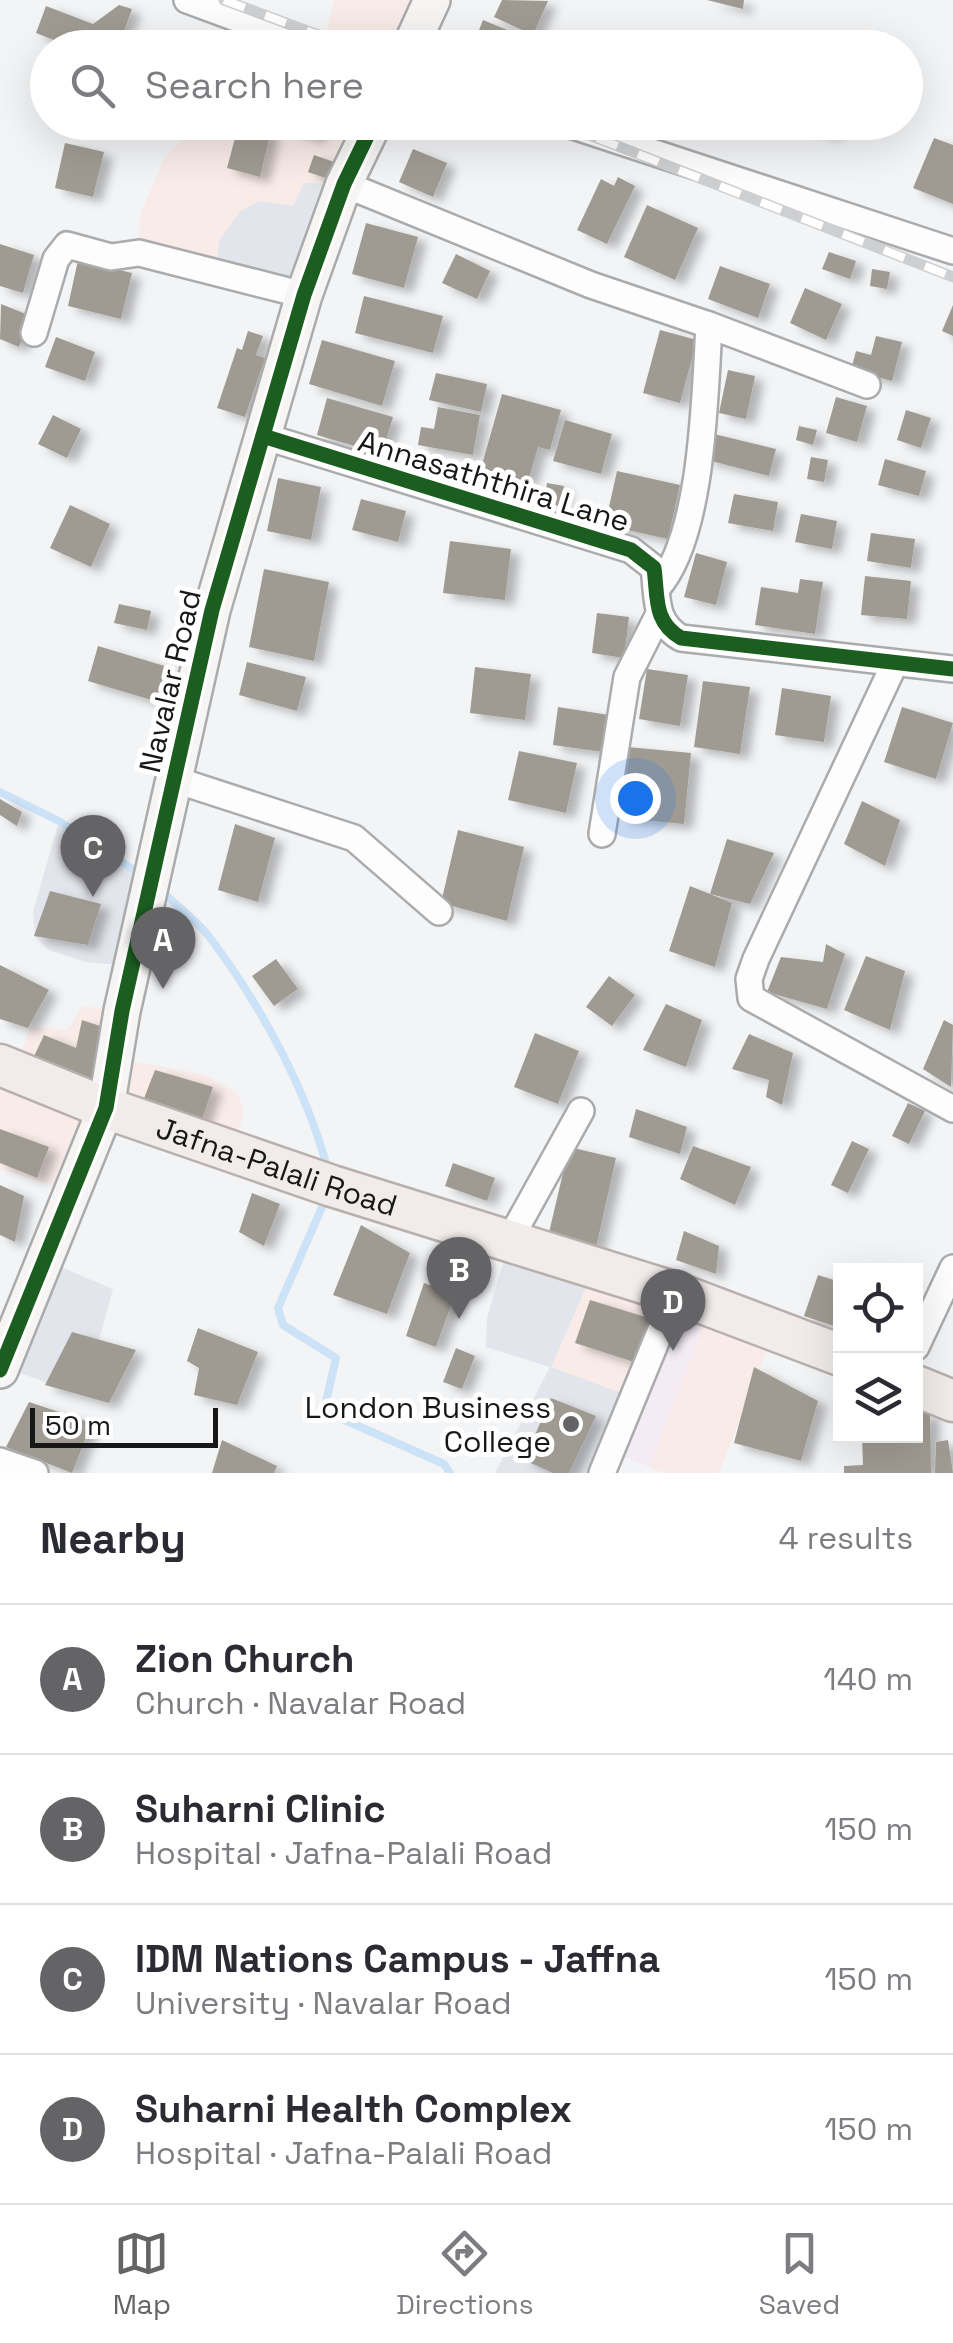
<!DOCTYPE html>
<meta charset="utf-8">
<style>
:root{--surface:#fff;--page:#f2f2f3;--text:#2b2b33;--muted:#7c7c81;--line:#e1e1e2;--accent:#646466}
body{margin:0;font-family:"Space Grotesk",sans-serif;background:var(--page);color:var(--text)}
.controls{position:absolute;right:30px;bottom:30px;display:grid;overflow:hidden;border-radius:0px;box-shadow:0 10px 40px #0002}
.controls button{width:90px;height:90px;display:grid;place-items:center;padding:0;border:0;border-bottom:2px solid var(--line);background:var(--surface);color:var(--text);font:50px sans-serif}
.scale{position:absolute;left:30px;bottom:25px;width:188px;box-sizing:border-box;padding-left:10px;border:5px solid #171718;border-top:0;font-size:28px;line-height:35px;white-space:nowrap;color:#171718;-webkit-text-stroke:8px #fff;paint-order:stroke}
.you{position:absolute;left:635px;top:798px;width:35px;height:35px;margin:-25px;border:8px solid #fff;border-radius:50%;background:#1a73e8;box-shadow:0 0 0 15px #1a73e833}
.badge{display:grid;place-items:center;width:65px;height:65px;border-radius:50%;background:var(--accent);color:#fff;font-size:32px;font-weight:700}
.pin{position:absolute;translate:-50% -82px;filter:drop-shadow(0 2px 5px #0008)}
.pin::after{content:'';position:absolute;top:52px;width:35px;height:30px;background:inherit;clip-path:polygon(0 0,100% 0,50% 100%)}
.list{margin:0;padding:0;list-style:none}
h2{display:flex;justify-content:space-between;align-items:center;height:130px;margin:0;padding:0 40px;font-size:42px}
h2 small{font-size:32px;font-weight:400;color:var(--muted)}
.list li{display:grid;grid-template-columns:65px 1fr auto;gap:30px;align-items:center;box-sizing:border-box;height:150px;padding:0 40px;border-top:2px solid var(--line)}
.list b{display:block;font-size:38px;white-space:nowrap}
.list p{margin:0;font-size:32px;white-space:nowrap;color:var(--muted)}
.list em{font-size:32px;font-style:normal;color:var(--muted)}
.icon{flex:none;width:55px;height:55px;fill:none;stroke:currentColor;stroke-width:2;stroke-linecap:round;stroke-linejoin:round}
.map{position:relative;flex:none;width:953px;height:1473px;overflow:hidden}
.search{position:absolute;background:var(--surface);box-shadow:0 10px 40px #0002;left:30px;right:30px;top:30px;height:110px;display:flex;align-items:center;gap:25px;box-sizing:border-box;padding:0 35px;border-radius:55px;color:var(--muted);font-size:38px}
.sheet{height:730px;background:var(--surface)}
nav{display:flex;justify-content:space-around;align-items:center;box-sizing:border-box;height:140px;border-top:2px solid var(--line);background:var(--surface);font-size:28px;color:var(--muted)}
nav a{display:grid;justify-items:center;gap:5px}
nav .on{color:var(--accent)}
.map>svg:first-child{display:block}
</style>
<div class="map">
<svg width="953" height="1473" viewBox="0 0 953 1473">
<defs>
<filter id="shadow"><feDropShadow dx="9" dy="5.5" stdDeviation="5" flood-color="#0004"/></filter>
</defs>
<rect width="100%" height="100%" fill="#f3f4f6"/>
<g fill="#f8ebe8">
<polygon points="334,0 432,0 410,47 234,48 253,10 325,37"/>
<polygon points="195,123 374,123 344,184 304,183 293,206 260,201 240,211 219,241 216,272 138,243 141,213 164,159"/>
<polygon points="82,1006 122,1011 115,1058 206,1075 237,1093 244,1111 234,1150 106,1108 69,1191 0,1169 0,1065 16,1073 30,1026 67,1030"/>
<polygon points="595,1267 676,1293 632,1397 551,1367"/>
<polygon points="711,1305 775,1329 719,1473 664,1473 649,1467"/>
</g>
<g fill="#e3e5ec">
<polygon points="304,183 344,184 304,295 216,272 219,241 240,211 260,201 293,206"/>
<polygon points="59,821 152,882 133,966 85,962 49,950 35,937 33,912"/>
<polygon points="510,1239 595,1267 551,1367 632,1397 600,1473 495,1473 550,1367 486,1347 487,1318"/>
<polygon points="42,1259 113,1289 91,1369 71,1392 2,1366"/>
</g>
<polygon fill="#f4ebf5" points="676,1293 711,1305 649,1467 609,1451"/>
<g fill="none" stroke-linecap="round" stroke-linejoin="round">
<g stroke="#cce2f7" stroke-width="8">
<polyline points="0,792 59,821 143,876"/>
<path d="M161,891C177,906 198,921 211,939C261,1006 307,1090 328,1171"/>
<polyline points="326,1198 278,1308 283,1325 336,1358 326,1402 331,1414 444,1464 450,1473"/>
</g>
</g>
<g fill="#a09b92" filter="url(#shadow)">
<polygon points="502,0 548,1 533,35 494,17"/>
<polygon points="707,0 744,0 743,9"/>
<polygon points="119,5 132,9 118,48 57,48 59,42 36,33 46,6 93,24"/>
<polygon points="483,20 529,39 526,48 472,48"/>
<polygon points="273,122 321,122 315,138"/>
<polygon points="799,122 836,122 832,135"/>
<polygon points="239,123 271,131 260,177 227,168"/>
<polygon points="934,138 953,145 953,204 913,188"/>
<polygon points="65,143 104,152 93,197 55,188"/>
<polygon points="413,149 447,163 433,197 399,182"/>
<polygon points="314,155 340,164 334,181 308,172"/>
<polygon points="618,177 635,186 607,244 577,230 601,179 614,186"/>
<polygon points="647,205 698,228 675,280 624,257"/>
<polygon points="366,223 418,237 404,288 352,274"/>
<polygon points="0,244 34,255 23,293 0,286"/>
<polygon points="829,252 856,261 850,279 822,269"/>
<polygon points="456,254 490,271 477,299 442,283"/>
<polygon points="78,260 132,273 121,319 68,306"/>
<polygon points="720,266 770,284 758,318 708,299"/>
<polygon points="872,269 890,272 887,289 870,286"/>
<polygon points="805,288 842,304 826,340 790,323"/>
<polygon points="364,296 443,316 433,353 355,333"/>
<polygon points="1,304 31,316 19,347 0,339"/>
<polygon points="953,305 953,336 942,331"/>
<polygon points="660,330 697,340 680,403 643,393"/>
<polygon points="248,331 263,336 256,355 265,358 245,417 217,408 237,348 242,350"/>
<polygon points="876,336 902,342 892,381 851,370 856,351 871,355"/>
<polygon points="56,337 95,352 85,381 45,367"/>
<polygon points="322,340 395,361 382,406 309,384"/>
<polygon points="728,370 755,376 746,419 719,413"/>
<polygon points="436,373 487,384 481,412 429,400"/>
<polygon points="502,394 561,410 550,450 538,447 528,482 481,468"/>
<polygon points="836,397 867,406 857,442 826,433"/>
<polygon points="327,398 393,417 382,454 317,435"/>
<polygon points="438,407 480,415 473,455 418,445 421,427 434,429"/>
<polygon points="906,410 931,418 921,448 897,440"/>
<polygon points="53,415 81,429 67,458 38,444"/>
<polygon points="565,420 612,434 601,474 553,461"/>
<polygon points="799,426 817,430 813,445 796,440"/>
<polygon points="710,433 776,449 769,476 704,459"/>
<polygon points="811,457 828,460 824,482 807,479"/>
<polygon points="885,459 926,471 919,496 878,485"/>
<polygon points="617,471 680,485 668,539 605,525"/>
<polygon points="278,478 321,487 311,540 267,531"/>
<polygon points="547,483 564,486 560,506 544,503"/>
<polygon points="734,494 778,502 773,531 728,523"/>
<polygon points="361,499 406,511 398,542 352,530"/>
<polygon points="70,505 110,524 91,567 50,548"/>
<polygon points="801,514 837,521 832,549 795,542"/>
<polygon points="871,533 915,539 911,568 867,561"/>
<polygon points="450,541 511,549 505,600 443,593"/>
<polygon points="696,553 727,562 716,605 684,597"/>
<polygon points="264,569 329,582 314,661 249,647"/>
<polygon points="865,576 911,581 907,619 861,615"/>
<polygon points="800,579 823,582 815,634 755,625 761,587 798,593"/>
<polygon points="119,604 151,611 147,630 114,623"/>
<polygon points="597,613 629,617 624,658 592,653"/>
<polygon points="98,646 168,667 158,702 88,681"/>
<polygon points="247,662 306,677 297,711 239,695"/>
<polygon points="475,667 531,674 525,720 470,713"/>
<polygon points="647,669 688,675 680,726 639,719"/>
<polygon points="703,681 750,687 740,754 694,747"/>
<polygon points="782,688 831,696 824,742 775,735"/>
<polygon points="558,707 609,715 603,752 553,745"/>
<polygon points="902,707 953,723 936,779 884,762"/>
<polygon points="628,747 691,753 684,824 621,818"/>
<polygon points="519,751 577,763 566,813 508,800"/>
<polygon points="0,799 22,812 17,826 0,815"/>
<polygon points="862,801 900,820 885,866 844,844"/>
<polygon points="235,824 275,838 258,902 218,890"/>
<polygon points="458,830 524,847 507,921 441,903"/>
<polygon points="727,839 774,853 750,904 710,894 732,903 715,967 669,951 690,886 710,894"/>
<polygon points="50,891 101,904 88,945 34,936"/>
<polygon points="826,944 845,954 827,1009 767,992 781,957 823,962"/>
<polygon points="866,956 905,971 890,1030 844,1010"/>
<polygon points="276,959 298,989 274,1006 252,976"/>
<polygon points="0,965 49,990 28,1028 0,1019"/>
<polygon points="609,976 635,995 612,1026 586,1007"/>
<polygon points="666,1004 702,1020 686,1067 643,1050"/>
<polygon points="82,1020 109,1029 94,1089 30,1065 44,1035 76,1048"/>
<polygon points="944,1020 953,1025 951,1087 923,1069"/>
<polygon points="535,1033 579,1051 558,1104 514,1087"/>
<polygon points="749,1034 793,1053 782,1105 766,1097 769,1080 732,1069"/>
<polygon points="155,1070 213,1087 200,1126 143,1101"/>
<polygon points="908,1103 925,1111 909,1144 892,1136"/>
<polygon points="636,1109 687,1127 680,1154 629,1137"/>
<polygon points="0,1129 49,1147 37,1178 0,1163"/>
<polygon points="852,1141 869,1149 848,1193 831,1185"/>
<polygon points="693,1146 751,1167 735,1205 680,1179"/>
<polygon points="569,1147 616,1158 596,1248 548,1237"/>
<polygon points="453,1163 495,1178 487,1201 445,1186"/>
<polygon points="0,1185 24,1196 15,1242 0,1235"/>
<polygon points="252,1193 280,1204 264,1246 239,1232"/>
<polygon points="361,1225 410,1253 387,1314 333,1295"/>
<polygon points="684,1231 719,1246 716,1274 676,1260"/>
<polygon points="818,1275 840,1282 840,1328 804,1316"/>
<polygon points="424,1283 455,1294 436,1347 406,1336"/>
<polygon points="590,1300 652,1319 634,1362 575,1343"/>
<polygon points="198,1328 258,1352 237,1405 194,1395 199,1368 187,1361"/>
<polygon points="72,1332 136,1350 109,1403 45,1385"/>
<polygon points="456,1348 475,1356 462,1389 443,1382"/>
<polygon points="754,1367 818,1401 801,1461 734,1443"/>
<polygon points="551,1398 596,1416 569,1473 553,1473 524,1460"/>
<polygon points="29,1402 92,1423 72,1473 6,1447"/>
<polygon points="930,1412 931,1473 844,1473 844,1466 863,1465 862,1436 916,1436 916,1413"/>
<polygon points="222,1440 277,1466 274,1473 212,1473"/>
<polygon points="948,1440 953,1473 935,1473 936,1442"/>
</g>
<g fill="none" stroke-linecap="round" stroke-linejoin="round">
<g stroke="#aaabac" stroke-width="30">
<g id="street">
<polyline points="187,0 317,48"/>
<polyline points="561,122 953,251"/>
<polyline points="344,184 591,285 709,325"/>
<polyline points="34,333 56,259 67,245 111,257 139,253 304,295"/>
<path d="M263,436L631,550L654,568C658,597 653,622 681,638L953,669"/>
<path d="M657,588C703,538 705,393 709,325L867,385"/>
<polyline points="894,665 756,959 749,979 751,998 953,1109"/>
<polyline points="176,780 354,838 439,912"/>
<polyline points="602,834 627,677 658,616"/>
<polyline points="510,1239 581,1111"/>
<polyline points="916,1347 953,1268"/>
<polyline points="0,1461 35,1473"/>
<polyline points="602,1473 676,1293"/>
</g>
</g>
<g stroke="#aaabac" stroke-width="40">
<g id="secondary">
<polyline points="410,48 432,0"/>
<polyline points="0,1370 106,1108 122,1011 212,610 304,295 344,184 374,122"/>
</g>
</g>
<g stroke="#b9afad" stroke-width="45">
<g id="primary">
<path id="s1" d="M0,1065L106,1108L332,1186L676,1293L840,1355"/>
<polyline points="916,1386 953,1401"/>
</g>
</g>
<use href="#street" stroke="#fdfdfe" stroke-width="25"/>
<use href="#secondary" stroke="#f7f5f4" stroke-width="35"/>
<use href="#primary" stroke="#f1ecea" stroke-width="40"/>
<g stroke="#cecfd0" stroke-width="11">
<g id="rail">
<polyline points="224,0 353,48"/>
<polyline points="556,122 953,277"/>
</g>
</g>
<use href="#rail" stroke="#fff" stroke-width="8" stroke-dasharray="22" stroke-linecap="butt"/>
<g stroke="#fff" stroke-width="21">
<g id="cycleway">
<path d="M263,436L631,550L654,568C658,597 653,622 681,638L953,669"/>
<polyline points="0,1370 106,1108 122,1011 212,610 304,295 344,184 374,122"/>
</g>
</g>
<use href="#cycleway" stroke="#1b5e20" stroke-width="15"/>
</g>
<circle fill="#646466" stroke="#fff" stroke-width="4" cx="571" cy="1424" r="10"/>
<g text-anchor="middle" dominant-baseline="central" stroke-width="10" stroke-linejoin="round" paint-order="stroke">
<g font-size="30" fill="#171718" stroke="#fff">
<text transform="translate(494 481) rotate(17)">Annasaththira Lane</text>
<text transform="translate(170 681) rotate(-77)">Navalar Road</text>
<text stroke="none"><textPath href="#s1" startOffset="295">Jafna-Palali Road</textPath></text>
</g>
<g font-size="30" fill="#171718" stroke="#fff" text-anchor="end">
<text x="551" y="1407">London Business<tspan x="551" dy="34">College</tspan></text>
</g>
</g>
</svg>
<div class="controls">
<button><svg class="icon" aria-label="locate" viewBox="0 0 24 24"><circle cx="12" cy="12" r="6"/><path d="M12 2v4M12 18v4M2 12h4M18 12h4"/></svg></button>
<button><svg class="icon" aria-label="layers" viewBox="0 0 24 24"><path d="M12 4l9 5-9 5-9-5zM3 14l9 5 9-5"/></svg></button>
</div>
<div class="scale">50 m</div>
<div class="you"></div>
<div class="pin badge" style="left:163px;top:989px">A</div>
<div class="pin badge" style="left:459px;top:1319px">B</div>
<div class="pin badge" style="left:93px;top:897px">C</div>
<div class="pin badge" style="left:673px;top:1351px">D</div>
<div class="search"><svg class="icon" aria-label="search" viewBox="0 0 24 24"><circle cx="10" cy="10" r="6"/><path d="M15 15l6 6"/></svg>Search here</div>
</div>
<section class="sheet">
<h2>Nearby<small>4 results</small></h2>
<ul class="list">
<li><span class="badge">A</span><div><b>Zion Church</b><p>Church · Navalar Road</p></div><em>140 m</em></li>
<li><span class="badge">B</span><div><b>Suharni Clinic</b><p>Hospital · Jafna-Palali Road</p></div><em>150 m</em></li>
<li><span class="badge">C</span><div><b>IDM Nations Campus - Jaffna</b><p>University · Navalar Road</p></div><em>150 m</em></li>
<li><span class="badge">D</span><div><b>Suharni Health Complex</b><p>Hospital · Jafna-Palali Road</p></div><em>150 m</em></li>
</ul>
</section>
<nav>
<a class="on"><svg class="icon" aria-label="map" viewBox="0 0 24 24"><path d="M3 6l6-2 6 2 6-2v14l-6 2-6-2-6 2zM9 4v14M15 6v14"/></svg>Map</a>
<a><svg class="icon" aria-label="directions" viewBox="0 0 24 24"><path d="M12 3l9 9-9 9-9-9zM9 14v-3h6M13 9l2 2-2 2"/></svg>Directions</a>
<a><svg class="icon" aria-label="saved" viewBox="0 0 24 24"><path d="M7 4h10v16l-5-4-5 4z"/></svg>Saved</a>
</nav>
